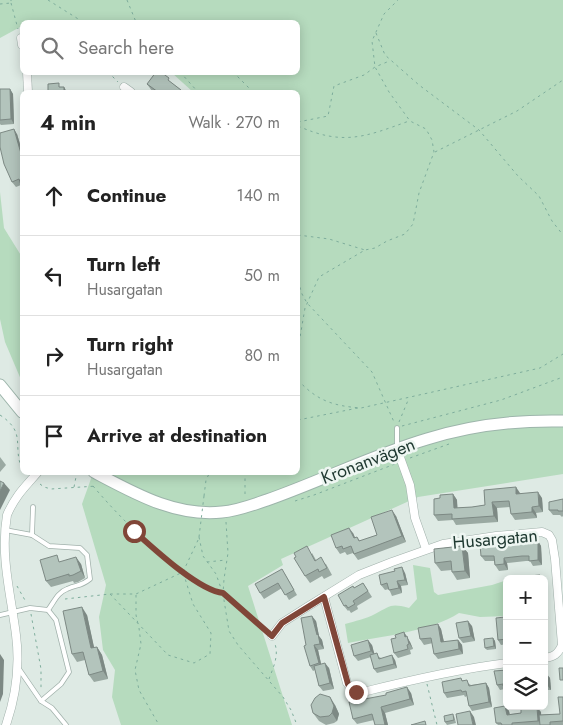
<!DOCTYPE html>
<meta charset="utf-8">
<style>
:root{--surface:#fff;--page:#f2f2f2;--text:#222;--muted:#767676;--line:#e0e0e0}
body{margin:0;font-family:Jost,sans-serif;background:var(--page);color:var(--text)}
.controls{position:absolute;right:15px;bottom:15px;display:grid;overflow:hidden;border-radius:8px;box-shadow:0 2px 12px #0003}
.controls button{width:45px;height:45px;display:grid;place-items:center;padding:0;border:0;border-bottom:1px solid var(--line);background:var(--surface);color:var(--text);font:25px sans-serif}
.stop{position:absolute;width:15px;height:15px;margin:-11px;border:4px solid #804638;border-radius:50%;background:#fff}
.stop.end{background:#804638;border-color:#fff;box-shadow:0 1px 5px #0008}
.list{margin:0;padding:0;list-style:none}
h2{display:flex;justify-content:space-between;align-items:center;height:65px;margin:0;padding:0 20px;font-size:21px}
h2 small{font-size:16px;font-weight:400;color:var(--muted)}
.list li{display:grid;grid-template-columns:32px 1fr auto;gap:15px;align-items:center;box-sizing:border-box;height:80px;padding:0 20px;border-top:1px solid var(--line)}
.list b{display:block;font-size:19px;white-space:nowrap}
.list p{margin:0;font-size:16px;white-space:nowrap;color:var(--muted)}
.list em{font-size:16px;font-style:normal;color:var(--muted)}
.icon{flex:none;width:28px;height:28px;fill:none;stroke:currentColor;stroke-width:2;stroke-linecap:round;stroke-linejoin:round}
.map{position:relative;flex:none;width:563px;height:725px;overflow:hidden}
.search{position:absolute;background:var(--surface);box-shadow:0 2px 12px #0003;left:20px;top:20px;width:280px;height:55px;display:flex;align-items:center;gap:12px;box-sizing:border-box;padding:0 18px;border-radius:8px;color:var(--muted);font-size:19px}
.panel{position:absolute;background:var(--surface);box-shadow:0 2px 12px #0003;left:20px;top:90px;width:280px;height:385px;border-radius:8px}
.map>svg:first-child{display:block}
</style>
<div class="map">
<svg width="563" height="725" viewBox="0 0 563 725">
<rect width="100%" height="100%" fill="#deeae4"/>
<g fill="#b6dbbe">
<polygon points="0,0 563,0 563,474 418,497 281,559 283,565 248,586 292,725 121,725 112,697 115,670 103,650 99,617 106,585 82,504 93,473 298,472 298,92 193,92 172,73 298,72 298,22 22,22 22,26 0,38"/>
<polygon points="0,192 4,228 22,257 22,382 5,342 0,319"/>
<path d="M413,565L430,568L434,592L438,595L492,585L507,580V616L480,617L459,613C429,632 383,636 348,643L345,624C355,621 366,619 375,614C391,606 390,603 409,608L417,599Z"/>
</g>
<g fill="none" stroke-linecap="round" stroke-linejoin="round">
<g stroke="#a1b1ab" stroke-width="5.5">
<g id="lane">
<polyline points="397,447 397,428"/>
<path d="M5,530L32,535L49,546L80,548L87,555L90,579C80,587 78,584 67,589C58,592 54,602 48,610"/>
<polyline points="32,535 33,507"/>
<polyline points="0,615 30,608 48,610 56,620 69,672 61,684 41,701"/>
<polyline points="19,669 41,701 52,708 66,725"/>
</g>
</g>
<g stroke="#a1b1ab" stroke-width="9">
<g id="street">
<polyline points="21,38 22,45"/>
<polyline points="27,72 28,92"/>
<polyline points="124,87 131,92"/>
<polyline points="397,449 410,485 415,518 426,549"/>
<path d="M324,597L347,683C352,690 355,692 363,692C411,680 458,669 507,663"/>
<path d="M272,636L282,623L307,607L359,575L392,562L443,544L496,536L542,532L549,535L552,540L555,559L562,645C558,654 554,657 544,658"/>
<path d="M6,725C16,696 20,666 16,635C11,595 0,556 7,515C15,496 25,487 38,472"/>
</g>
</g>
<g stroke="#9db5ab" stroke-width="13">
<g id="secondary">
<polyline points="0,385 22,412"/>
<path d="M94,472C134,493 175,517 222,512C237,511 252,505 267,500C321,481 373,455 427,439C471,425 517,420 563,421"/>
</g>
</g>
<g stroke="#7ead9c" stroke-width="1" stroke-dasharray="2.5 4" stroke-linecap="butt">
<polyline points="48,0 83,22"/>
<polyline points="127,0 136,22"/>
<polyline points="11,3 18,29"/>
<polyline points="0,4 11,3 11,0"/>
<polyline points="376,33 385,55 419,85 479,130 518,176 539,196 552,221 563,235"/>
<polyline points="108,72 118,82"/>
<polyline points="180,72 198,92"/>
<polyline points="233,72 253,92"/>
<polyline points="298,122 328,116 334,86 364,75 375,67 387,62 389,60"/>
<path d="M298,126C343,146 365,137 409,121"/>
<polyline points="435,152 517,111 563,80"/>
<polyline points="298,235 329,239 365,250"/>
<polyline points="298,281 302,294 307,303 372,372 394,422"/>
<polyline points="298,349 305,308 319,277 365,250 375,248 387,241 405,234 413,224 419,193 434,152 432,140 426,129 410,121 389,92 375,67 372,41 384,14 398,0"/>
<path d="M298,380C317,401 334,406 361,408L540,368L563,354"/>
<path d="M0,415C27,433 12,445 22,469"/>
<polyline points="298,420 358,408"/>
<polyline points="399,422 409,398"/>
<polyline points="402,426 501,400 563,377"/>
<polyline points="410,458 449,444"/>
<polyline points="245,472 245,497"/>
<polyline points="40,484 44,487 51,489 97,486"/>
<path d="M93,486C121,519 151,548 186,573C198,582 208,592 223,593"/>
<polyline points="74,487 77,472"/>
<polyline points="204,496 206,480 210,472"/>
<polyline points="295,501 314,495 395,464"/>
<polyline points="226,522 228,553 224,579 223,594 229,631 238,645 283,697 291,710 297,725"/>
<polyline points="199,537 203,556 216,574 222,591"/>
<polyline points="207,562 226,560"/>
<polyline points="17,586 26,602"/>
<polyline points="110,594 168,655 194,663 210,654 211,633 193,604 183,572"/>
<polyline points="224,594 266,632"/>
<polyline points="136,595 136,615 138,624"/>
<polyline points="65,599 110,594 136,594 183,572 199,538"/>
<polyline points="31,614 41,669 41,690"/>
<polyline points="139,628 141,644 135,670 139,690 159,725"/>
<path d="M269,679C273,668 279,656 275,644"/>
<polyline points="427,684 437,725"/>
</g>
<use href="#lane" stroke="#fff" stroke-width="4"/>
<use href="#street" stroke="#fff" stroke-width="8"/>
<use href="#secondary" stroke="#fff" stroke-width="11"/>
<polyline stroke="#7ead9c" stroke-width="1" stroke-dasharray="2.5 4" stroke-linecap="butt" points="199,537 204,496"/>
</g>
<g fill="#9aa9a2">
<polygon points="147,84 173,84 181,90 183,92 154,92 152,91"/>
<polygon points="0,89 10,89 13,94 14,124 1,125 0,124"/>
<polygon points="17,134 22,151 22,187 21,185 16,187 12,182"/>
<polygon points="0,457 6,465 0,472"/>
<polygon points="484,490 520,493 542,498 543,512 536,513 537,518 515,520 511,514 510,507 497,508 498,522 456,525 453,520 438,521 434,515 440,498 453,494 457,500 457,508 472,507 485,505"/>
<polygon points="563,499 563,516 562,517 560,515 553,515 549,510"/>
<polygon points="396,516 406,542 358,560 353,553 347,555 345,552 340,554 336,548 353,533 355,538 357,537 360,541 377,535"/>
<polygon points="538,541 541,546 542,565 533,566 530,561 526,561 507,563 508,570 499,571 495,565 494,561 485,561 481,556 502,542 504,546"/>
<polygon points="462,546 468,553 470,578 457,580 452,572 452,570 441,571 435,563"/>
<polygon points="312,553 316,560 326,564 332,575 324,579 322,576 310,583 305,576"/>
<polygon points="62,561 81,564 85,578 78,582 74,583 73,581 51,587 46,581"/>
<polygon points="395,571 405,573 408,585 401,586 402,593 392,596 389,589 385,590 381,585"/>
<polygon points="285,574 297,595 289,600 282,588 264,599 260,593"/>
<polygon points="363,583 372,597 357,606 358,609 351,613 349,610 348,611 344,606 354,588"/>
<polygon points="87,615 94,648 97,647 102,655 108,679 94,682 89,675 85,660 77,662 72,654"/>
<polygon points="505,617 507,619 507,644 501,645 498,640"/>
<polygon points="316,621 319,636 322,640 324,649 318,650 321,664 329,668 334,689 323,691 319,686 315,670 313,671 310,666 306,645"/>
<polygon points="438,624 441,629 444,642 458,640 462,645 463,654 438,659 434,654 433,643 424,645 420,639"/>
<polygon points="472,626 475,641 463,643 459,638"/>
<polygon points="404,632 410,642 413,649 410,650 411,654 398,658 394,653"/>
<polygon points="493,638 495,641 496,649 487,650 485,648"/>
<polygon points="372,645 374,654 381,658 395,660 397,668 377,673 374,669 371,657 358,661 354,656"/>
<polygon points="507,670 507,692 505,689 500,690 497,685"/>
<polygon points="544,673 550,678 551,690 544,690"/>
<polygon points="463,680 471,685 486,683 489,688 492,707 472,711 469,706 467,696 465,697 464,695 447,698 444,693"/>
<polygon points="411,693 414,705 385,713 388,725 375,725 374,720 357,724 353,719"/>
<polygon points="563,697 563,725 498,725 496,723 505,706 509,711 510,714 541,712 541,715 560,714"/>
<polygon points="335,705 339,714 337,721 334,723 326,725 319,721 313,713"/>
<polygon points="454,716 456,723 447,725 445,722"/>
</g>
<g fill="#7d8984">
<polygon points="64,87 67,92 64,92"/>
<polygon points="10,89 13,94 14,124 11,119"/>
<polygon points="14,129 17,134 22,151 22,157"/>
<polygon points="4,483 10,490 0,510 0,491"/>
<polygon points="516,487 520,493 521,500 516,494"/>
<polygon points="538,492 542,498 543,512 539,506"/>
<polygon points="453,494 457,500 458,514 454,508"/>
<polygon points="492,502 497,508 498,522 494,516"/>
<polygon points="532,507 536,513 537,518 532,512"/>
<polygon points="392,510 396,516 406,542 402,536"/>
<polygon points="349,528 353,533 358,544 354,538"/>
<polygon points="538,541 541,546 542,565 538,560"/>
<polygon points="462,546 468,553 470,578 465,571"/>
<polygon points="76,557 81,564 85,578 81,571"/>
<polygon points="504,558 507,563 508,570 504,564"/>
<polygon points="402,567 405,573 408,585 405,580"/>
<polygon points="397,581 401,586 402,593 399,588"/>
<polygon points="544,586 546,602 544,600"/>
<polygon points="82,607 87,615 96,656 91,648"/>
<polygon points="312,616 316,621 319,636 322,640 324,649 320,644 317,635"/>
<polygon points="468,621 472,626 475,641 471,636"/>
<polygon points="438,624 441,629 445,647 441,642"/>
<polygon points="404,632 410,642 413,649 405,637"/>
<polygon points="493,638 495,641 496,649 494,646"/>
<polygon points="368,640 372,645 375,656 371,651"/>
<polygon points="458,640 462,645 463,654 459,649"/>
<polygon points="314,645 318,650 322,668 319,663"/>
<polygon points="97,647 102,655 108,679 103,671"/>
<polygon points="0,654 4,660 3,694 0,702"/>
<polygon points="392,655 395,660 397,668 394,664"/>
<polygon points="325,663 329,668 334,689 330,683"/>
<polygon points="546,673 550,678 551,690 547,685"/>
<polygon points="486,683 489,688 492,707 489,702"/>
<polygon points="407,687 411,693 414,705 410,699"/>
<polygon points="330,697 335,705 339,714 337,721 332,713"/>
<polygon points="505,706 509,711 510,720 507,715"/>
<polygon points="381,707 385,713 388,725 385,725"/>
<polygon points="537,707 541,712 542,725 538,721"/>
<polygon points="470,711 474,717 476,725 473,725"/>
</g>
<g fill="#b3c4bc" stroke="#7d8984">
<polygon points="156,72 161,72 169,78 168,80 181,90 179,92 158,92 147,84"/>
<polygon points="59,83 59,87 64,87 64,92 48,92 48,84"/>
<polygon points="0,89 10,89 11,119 0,120"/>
<polygon points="14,129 22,157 22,185 21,185 19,179 12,182 4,164 0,147 0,133"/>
<polygon points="0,481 4,483 0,491"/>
<polygon points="516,487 516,494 538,492 539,506 532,507 532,512 511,514 509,501 492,502 494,516 452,519 452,514 434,515 434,499 440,498 440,495 453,494 454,508 472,507 485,505 484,490"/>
<polygon points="563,499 563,511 558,511 558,510 549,510 549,502"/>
<polygon points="392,510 402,536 354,554 351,546 343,549 342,546 336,548 331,535 349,528 354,538 357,537 359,541 377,535 371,517"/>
<polygon points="524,541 538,541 538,560 529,561 529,556 522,556 504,558 504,564 495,565 494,556 481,556 480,545 501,542 502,542 503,546 519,544 524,542"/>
<polygon points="307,546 315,561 321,557 327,568 319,572 318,569 305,576 294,558 296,557 294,553"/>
<polygon points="462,546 465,571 452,572 451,561 435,563 434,549"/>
<polygon points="57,555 59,562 76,557 81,571 73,575 69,576 69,574 46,581 40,560"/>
<polygon points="402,567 405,580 397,581 399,588 389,590 387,583 381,585 379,575 395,571 394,569"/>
<polygon points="282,569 294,590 285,595 278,583 260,593 255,584"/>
<polygon points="540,575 540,579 529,579 529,576"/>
<polygon points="363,583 368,591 353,601 355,604 348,608 346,605 344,606 338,595 353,586 354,588"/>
<polygon points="82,607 91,648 97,647 103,671 89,675 83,652 72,654 63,611"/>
<polygon points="312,616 317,635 318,634 320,644 314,645 319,663 310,666 304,646 306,645 301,618"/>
<polygon points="505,617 507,639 498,640 496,618"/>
<polygon points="468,621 471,636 459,638 456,623"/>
<polygon points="438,624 441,642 458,640 459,649 434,654 431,638 420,639 418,628"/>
<polygon points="404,632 405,637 407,636 409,644 407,645 408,649 394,653 391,639 396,638 395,635"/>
<polygon points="493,638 494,646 485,648 484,639"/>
<polygon points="368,640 371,651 354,656 351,645"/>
<polygon points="377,653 379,659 392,655 394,664 374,669 370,655"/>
<polygon points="325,663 330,683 319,686 314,666"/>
<polygon points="559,668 563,668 563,680 560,680"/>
<polygon points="507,670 507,686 503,686 503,684 497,685 494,671"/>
<polygon points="544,673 546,673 547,685 544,685"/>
<polygon points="461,678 462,681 467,680 469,686 486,683 489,702 469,706 466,691 462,692 461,690 444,693 442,682"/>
<polygon points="407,687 410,699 381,707 385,725 375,725 372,714 353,719 349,702 386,695 386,693"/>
<polygon points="320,694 330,697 334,706 332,713 329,716 320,717 313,713 311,705 315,698"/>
<polygon points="558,697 563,697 563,721 550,722 550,725 540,725 539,715 560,714"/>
<polygon points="505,706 507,715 521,713 521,708 537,707 538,721 512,723 512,725 502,725 501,723 496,723 494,708"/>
<polygon points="470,711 473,725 458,725 456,714"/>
<polygon points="453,714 454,720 445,722 444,716"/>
<polygon points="425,721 426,725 411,725"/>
</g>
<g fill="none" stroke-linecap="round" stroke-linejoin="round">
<path stroke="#804638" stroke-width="6" d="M134,531C153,548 199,591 223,593L272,636L282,623L324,597L348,684L351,689L356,692"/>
</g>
<g text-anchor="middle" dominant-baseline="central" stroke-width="5" stroke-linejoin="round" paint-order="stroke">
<g font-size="18" fill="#1f3931" stroke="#eef6f2">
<text transform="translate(368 461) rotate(-21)">Kronanvägen</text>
<text transform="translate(495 539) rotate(-5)">Husargatan</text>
</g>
</g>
</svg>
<div class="controls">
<button>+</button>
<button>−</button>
<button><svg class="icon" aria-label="layers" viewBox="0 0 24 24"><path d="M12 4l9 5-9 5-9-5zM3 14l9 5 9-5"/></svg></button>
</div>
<div class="stop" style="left:134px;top:531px"></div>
<div class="stop end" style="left:356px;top:692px"></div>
<div class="search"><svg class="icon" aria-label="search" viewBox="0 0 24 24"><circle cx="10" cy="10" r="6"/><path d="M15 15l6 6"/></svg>Search here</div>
<section class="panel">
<h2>4 min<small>Walk · 270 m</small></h2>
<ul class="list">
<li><svg class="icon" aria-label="ahead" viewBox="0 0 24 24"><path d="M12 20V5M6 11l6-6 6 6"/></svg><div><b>Continue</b></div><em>140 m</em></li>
<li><svg class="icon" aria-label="left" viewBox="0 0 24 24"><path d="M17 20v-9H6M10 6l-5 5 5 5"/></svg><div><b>Turn left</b><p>Husargatan</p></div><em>50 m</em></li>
<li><svg class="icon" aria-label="right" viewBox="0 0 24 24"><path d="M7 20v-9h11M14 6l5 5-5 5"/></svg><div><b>Turn right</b><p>Husargatan</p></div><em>80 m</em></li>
<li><svg class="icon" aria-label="arrive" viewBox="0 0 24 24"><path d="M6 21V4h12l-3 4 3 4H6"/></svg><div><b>Arrive at destination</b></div></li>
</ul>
</section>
</div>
